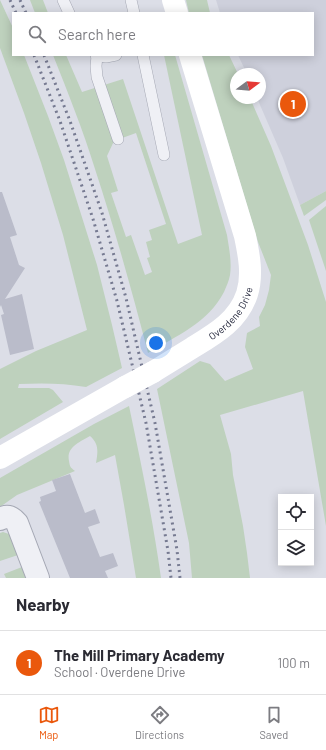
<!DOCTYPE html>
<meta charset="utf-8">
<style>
:root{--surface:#fff;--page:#f2f2f3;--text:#2b2b33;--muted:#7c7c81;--line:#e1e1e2;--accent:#ea580c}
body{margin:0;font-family:Barlow,sans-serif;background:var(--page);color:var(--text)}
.controls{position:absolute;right:12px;bottom:12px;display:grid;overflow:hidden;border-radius:0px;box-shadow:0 2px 10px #0003}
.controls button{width:36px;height:36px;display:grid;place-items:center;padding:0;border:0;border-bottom:1px solid var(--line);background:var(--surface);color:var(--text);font:20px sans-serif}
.compass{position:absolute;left:230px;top:68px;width:36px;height:36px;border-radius:50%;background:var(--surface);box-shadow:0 2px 10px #0003;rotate:74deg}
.you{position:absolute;left:156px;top:343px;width:14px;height:14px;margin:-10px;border:3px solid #fff;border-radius:50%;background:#1a73e8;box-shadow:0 0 0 6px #1a73e833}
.badge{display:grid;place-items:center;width:26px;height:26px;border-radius:50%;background:var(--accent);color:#fff;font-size:13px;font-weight:700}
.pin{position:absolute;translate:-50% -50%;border:2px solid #fff;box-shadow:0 1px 4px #0006}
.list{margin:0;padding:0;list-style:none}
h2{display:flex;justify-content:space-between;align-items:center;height:52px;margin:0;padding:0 16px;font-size:17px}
h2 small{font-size:13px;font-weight:400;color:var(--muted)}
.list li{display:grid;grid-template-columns:26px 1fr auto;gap:12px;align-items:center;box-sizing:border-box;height:64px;padding:0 16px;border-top:1px solid var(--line)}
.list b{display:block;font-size:15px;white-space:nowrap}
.list p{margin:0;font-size:13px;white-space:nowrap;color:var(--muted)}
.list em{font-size:13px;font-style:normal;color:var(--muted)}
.icon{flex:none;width:22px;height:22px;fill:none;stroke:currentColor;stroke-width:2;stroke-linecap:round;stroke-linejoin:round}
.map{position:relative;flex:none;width:326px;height:578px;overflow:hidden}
.search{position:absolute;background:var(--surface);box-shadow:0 2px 10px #0003;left:12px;right:12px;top:12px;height:44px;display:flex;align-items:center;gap:10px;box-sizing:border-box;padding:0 14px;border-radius:0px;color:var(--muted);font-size:15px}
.sheet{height:116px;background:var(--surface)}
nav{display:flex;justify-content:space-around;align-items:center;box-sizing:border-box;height:56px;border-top:1px solid var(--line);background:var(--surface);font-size:11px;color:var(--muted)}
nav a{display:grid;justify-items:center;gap:2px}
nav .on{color:var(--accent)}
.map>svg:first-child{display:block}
</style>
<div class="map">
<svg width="326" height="578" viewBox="0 0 326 578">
<rect width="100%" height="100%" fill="#dcdee7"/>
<polygon fill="#ced0dc" points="216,0 326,0 326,191 300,205 283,158 257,98 260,98 260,74 247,74 238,55 313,55 313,13 220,13"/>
<g fill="#bed1bd" fill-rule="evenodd">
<path d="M0,0L13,28V55H24L48,116L64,160L97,265L112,325L122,368L86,387C64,383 41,383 19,384L18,388H49L53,390L63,402L0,439V369L36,351L87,330L63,235L41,163L24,113L0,48Z"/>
<polygon points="30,0 43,0 48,13 35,13"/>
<polygon points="186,0 207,0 210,13 189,13"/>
<path d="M53,55H66L82,92L123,79L178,244L202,235L164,55H175L227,235C229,248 232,262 230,275C229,281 226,287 224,292C208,323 176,336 148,353C132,291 115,230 95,169C83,130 68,93 53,55ZM136,133L166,224L149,230L152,240L146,242L150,257L147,258L152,272L145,275L131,235L126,237L111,193L118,191L107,156L114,141Z"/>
<polygon points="202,55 229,55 238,74 236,74 236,98 250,98 271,146 308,245 326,302 326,526 303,391 220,415 231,454 233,475 243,526 247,553 250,578 192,578 189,543 157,389 200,361 210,364 225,381 253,369 245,347 247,333 260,326 259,317 265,305 269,290 271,275 258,242"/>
<polygon points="326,191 326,200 304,216 300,205"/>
<polygon points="326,206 326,271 309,220"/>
<path d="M129,406C141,463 153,520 161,578H136L124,505L115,455L96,463C98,451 99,444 90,436C80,442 66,447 69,461C70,467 70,467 75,471L17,495L0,507V478L94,424Z"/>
<polygon points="3,532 9,534 21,554 0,561 0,533"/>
<polygon points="22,567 25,567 32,578 6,578 4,574"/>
</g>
<g fill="#babcca">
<polygon points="0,192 2,192 17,235 10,237 19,265 25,268 5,299 22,294 34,349 10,355 1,315 4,314 1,305 0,307"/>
<polygon points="70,474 85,513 95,509 100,523 88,527 100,557 113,553 118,566 105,571 108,578 70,578 39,502 41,501 40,497 56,491 52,480"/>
</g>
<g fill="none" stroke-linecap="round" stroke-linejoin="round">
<g stroke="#a5a8b4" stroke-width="12">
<g id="lane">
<polyline points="63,0 69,13"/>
<polyline points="131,0 134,13"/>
<polyline points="96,55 106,57 116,55"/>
<polyline points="143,55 164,155"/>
<polyline points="97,56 96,66 97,77 118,139"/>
</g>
</g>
<g stroke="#a5a8b4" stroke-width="24">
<path id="street" d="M0,519C7,515 12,517 17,523L38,578"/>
</g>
<use href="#lane" stroke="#eff0f5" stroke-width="11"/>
<use href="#street" stroke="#eff0f5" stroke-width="22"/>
<g stroke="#fff" stroke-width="22">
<polyline points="173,0 177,13"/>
<path id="s1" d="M153,372C166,364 179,356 192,348C215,334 238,321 247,294C253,275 249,255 245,236L190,55"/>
<polyline points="0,458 125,387"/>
</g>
<g stroke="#767a91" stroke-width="3" stroke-dasharray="2 4" stroke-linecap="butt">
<polyline points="10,0 16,13"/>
<polyline points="20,0 26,13"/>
<polyline points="34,55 60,121 93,219 117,301 146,423 168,551 171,578"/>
<polyline points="44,55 70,121 102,213 126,298 155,423 177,550 180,578"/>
</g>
<polyline stroke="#fff" stroke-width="22" points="125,387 153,372"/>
</g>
<g text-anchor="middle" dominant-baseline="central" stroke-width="4" stroke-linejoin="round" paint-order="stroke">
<g font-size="10" fill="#26293e" stroke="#ecedf5">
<text stroke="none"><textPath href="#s1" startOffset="99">Overdene Drive</textPath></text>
</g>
</g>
</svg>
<div class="controls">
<button><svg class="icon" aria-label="locate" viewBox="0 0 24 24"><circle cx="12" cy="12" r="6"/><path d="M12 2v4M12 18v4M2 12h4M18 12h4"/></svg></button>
<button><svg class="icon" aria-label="layers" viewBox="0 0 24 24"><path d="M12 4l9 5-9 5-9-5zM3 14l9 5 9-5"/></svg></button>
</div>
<svg class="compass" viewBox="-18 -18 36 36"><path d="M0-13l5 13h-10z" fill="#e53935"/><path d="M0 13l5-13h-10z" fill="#7c7c81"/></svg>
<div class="you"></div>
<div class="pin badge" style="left:293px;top:104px">1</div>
<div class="search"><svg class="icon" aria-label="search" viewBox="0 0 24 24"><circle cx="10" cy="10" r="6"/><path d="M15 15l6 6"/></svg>Search here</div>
</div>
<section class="sheet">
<h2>Nearby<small></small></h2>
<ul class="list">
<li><span class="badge">1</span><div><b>The Mill Primary Academy</b><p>School · Overdene Drive</p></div><em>100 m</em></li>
</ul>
</section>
<nav>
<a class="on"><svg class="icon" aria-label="map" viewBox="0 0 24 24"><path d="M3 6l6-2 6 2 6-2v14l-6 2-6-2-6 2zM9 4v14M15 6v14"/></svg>Map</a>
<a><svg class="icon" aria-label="directions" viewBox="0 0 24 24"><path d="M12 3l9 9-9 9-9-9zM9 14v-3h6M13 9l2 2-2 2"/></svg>Directions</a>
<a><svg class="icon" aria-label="saved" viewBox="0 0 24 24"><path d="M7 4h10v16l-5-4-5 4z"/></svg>Saved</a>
</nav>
